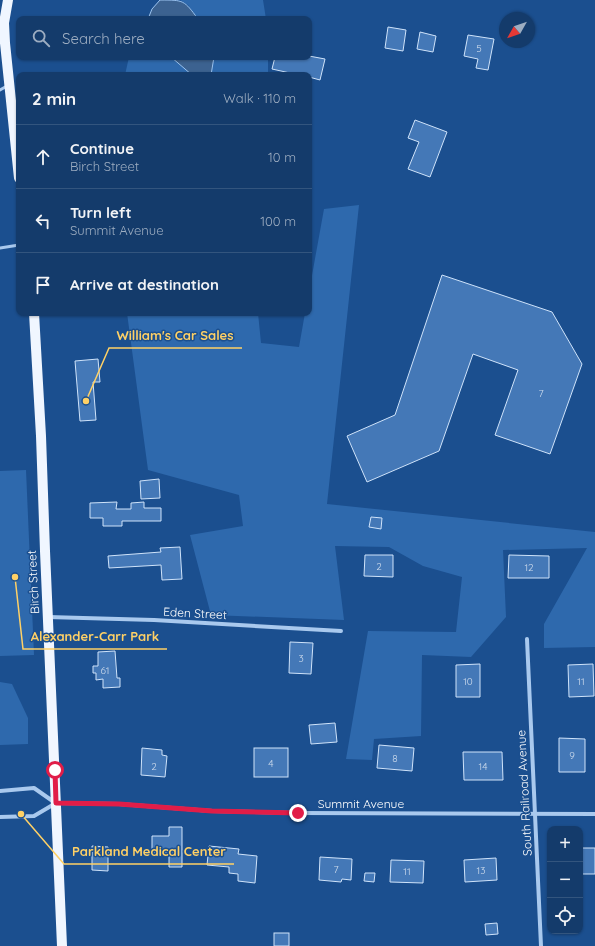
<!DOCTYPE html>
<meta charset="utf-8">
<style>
:root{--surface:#143b6b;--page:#1d4271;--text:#f1f3f6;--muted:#9dadc1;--line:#33557e}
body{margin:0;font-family:Quicksand,sans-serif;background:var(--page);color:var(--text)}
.controls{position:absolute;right:12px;bottom:12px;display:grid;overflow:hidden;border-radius:8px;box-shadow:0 1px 3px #0004}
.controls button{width:36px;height:36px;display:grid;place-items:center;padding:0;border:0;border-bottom:1px solid var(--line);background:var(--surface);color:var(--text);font:20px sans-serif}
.compass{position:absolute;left:499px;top:12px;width:36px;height:36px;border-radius:50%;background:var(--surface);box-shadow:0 1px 3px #0004;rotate:230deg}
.stop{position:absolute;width:12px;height:12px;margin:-9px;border:3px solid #e11d48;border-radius:50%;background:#fff}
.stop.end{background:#e11d48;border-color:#fff;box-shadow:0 1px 4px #0008}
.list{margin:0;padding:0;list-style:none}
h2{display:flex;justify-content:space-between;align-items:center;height:52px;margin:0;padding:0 16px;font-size:17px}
h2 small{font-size:13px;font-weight:400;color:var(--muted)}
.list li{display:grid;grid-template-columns:26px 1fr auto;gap:12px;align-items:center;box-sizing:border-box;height:64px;padding:0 16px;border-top:1px solid var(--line)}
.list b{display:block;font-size:15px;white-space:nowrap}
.list p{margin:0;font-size:13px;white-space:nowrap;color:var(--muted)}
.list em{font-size:13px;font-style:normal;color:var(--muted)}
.icon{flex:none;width:22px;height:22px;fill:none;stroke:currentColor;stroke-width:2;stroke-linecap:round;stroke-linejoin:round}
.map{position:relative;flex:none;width:595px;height:946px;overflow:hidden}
.search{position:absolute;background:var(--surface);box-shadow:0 1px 3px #0004;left:16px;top:16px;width:296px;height:44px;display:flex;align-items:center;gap:10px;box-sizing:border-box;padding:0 14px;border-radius:8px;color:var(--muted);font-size:15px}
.panel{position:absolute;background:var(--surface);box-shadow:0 1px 3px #0004;left:16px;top:72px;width:296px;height:244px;border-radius:8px}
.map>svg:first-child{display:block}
</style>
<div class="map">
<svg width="595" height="946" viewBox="0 0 595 946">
<rect width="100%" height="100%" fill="#1b4f8f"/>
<g fill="#2e69ad">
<polygon points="180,0 263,0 266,19 198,19 188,5"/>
<polygon points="129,57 171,57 192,75 125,75"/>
<polygon points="214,57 268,57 268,75 211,75"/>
<polygon points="359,205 327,504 595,532 595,647 544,648 544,624 587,548 503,550 506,617 471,657 422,655 421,736 374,739 372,760 346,759 368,631 456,632 462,577 423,566 389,547 335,546 344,620 211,615 190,535 243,526 239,495 148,470 127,313 258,313 261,343 299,347 305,313 309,313 309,292 324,209"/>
<polygon points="26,470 34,655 0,656 0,471"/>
<polygon points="0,682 12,684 28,718 28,744 0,745"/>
</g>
<g fill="#3c6290" stroke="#9cc4f0">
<path d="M160,0C184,0 184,0 198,19H148L152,9Z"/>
<polygon points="171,57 214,57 211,75 192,75"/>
</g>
<g fill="#4478b7" stroke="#cfe3fa">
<polygon points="388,27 406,30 403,51 385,48"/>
<polygon points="420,32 436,36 433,52 417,49"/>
<polygon points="468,35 494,39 488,70 476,68 478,59 464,56"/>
<polygon points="309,56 325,59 320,80 309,77 309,75 299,75 272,69 275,57"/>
<polygon points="415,120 447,132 430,177 408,169 419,142 408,138"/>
<polygon points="442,275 552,312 582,364 550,454 495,435 518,370 473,354 439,451 367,482 347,436 395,415"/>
<polygon points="98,359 100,382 93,382 96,420 80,421 75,361"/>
<polygon points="159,479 160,498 141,499 140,481"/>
<polygon points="117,502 116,509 131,509 131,503 144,502 144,508 161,508 161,521 122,521 122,526 103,526 103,518 90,518 90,503"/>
<polygon points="371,517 382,518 381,529 369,527"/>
<polygon points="180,547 182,579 162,580 161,565 109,568 108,556 161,552 160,548"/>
<polygon points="365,555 393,555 393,577 364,576"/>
<polygon points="509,555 549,556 549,578 508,578"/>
<polygon points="290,642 313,643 311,674 289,673"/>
<polygon points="115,651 117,678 120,678 120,687 103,688 103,679 96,680 96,673 93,673 93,666 98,666 98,652"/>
<polygon points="480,664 480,697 456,697 456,665"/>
<polygon points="593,664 594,696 569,697 568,665"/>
<polygon points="335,723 337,742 311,744 309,725"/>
<polygon points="559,738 585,739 585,772 559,772"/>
<polygon points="379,745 414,748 412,771 377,768"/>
<polygon points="142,748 162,750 162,755 167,756 165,777 141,775"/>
<rect x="254" y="748" width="34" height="29"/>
<polygon points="463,752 502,752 503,780 464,780"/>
<polygon points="169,827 182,827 182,867 169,867 169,852 152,852 152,836 169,836"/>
<polygon points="92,846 108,847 108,871 92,870"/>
<polygon points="209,846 239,849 238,854 257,856 255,883 238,881 238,874 229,873 229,867 207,865"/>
<rect x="580" y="848" width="15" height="26"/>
<polygon points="320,857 352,859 351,880 342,879 341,882 319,880"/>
<polygon points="496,858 497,880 465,882 464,860"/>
<polygon points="391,860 424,861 423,883 390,882"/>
<polygon points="365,873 375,873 374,882 364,881"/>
<polygon points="497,923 498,934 486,935 485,924"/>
<rect x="274" y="933" width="15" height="13"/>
</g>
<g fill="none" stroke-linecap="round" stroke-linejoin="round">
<g stroke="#a9c9ee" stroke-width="3">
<polyline points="0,90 7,86"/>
<polyline points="0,248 19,245"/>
</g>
<g stroke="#a9c9ee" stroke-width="4">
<polyline points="48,617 154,620 341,631"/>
<polyline points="527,639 541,946"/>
<polyline points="0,791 34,788 54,802"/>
<polyline points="56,803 119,804 212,811 298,813 595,814"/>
<polyline points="0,817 34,816 56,803"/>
</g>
<g stroke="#f0f6ff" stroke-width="10">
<polyline points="8,0 4,23 5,43 19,178"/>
<polyline points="34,313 41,436 45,551 62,946"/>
</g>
</g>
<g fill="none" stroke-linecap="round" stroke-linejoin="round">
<polyline stroke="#e11d48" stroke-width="5" points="55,770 56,803 119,804 212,811 298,813"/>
</g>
<g text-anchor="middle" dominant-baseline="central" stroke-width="3" stroke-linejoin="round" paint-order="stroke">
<g font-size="10" fill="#d0dded">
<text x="479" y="48">5</text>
<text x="541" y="393">7</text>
<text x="379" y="566">2</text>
<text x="529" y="567">12</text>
<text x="301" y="658">3</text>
<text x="105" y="670">61</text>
<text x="468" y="681">10</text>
<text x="581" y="681">11</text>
<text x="572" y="755">9</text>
<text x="395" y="758">8</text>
<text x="271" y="763">4</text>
<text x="154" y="766">2</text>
<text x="483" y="766">14</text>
<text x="336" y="869">7</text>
<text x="481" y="870">13</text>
<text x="407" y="871">11</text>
</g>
<g font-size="12" fill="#fff" stroke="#1b4f8f">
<text transform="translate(33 582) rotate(-93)">Birch Street</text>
<text transform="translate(195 613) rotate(3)">Eden Street</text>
<text transform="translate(524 793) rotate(-93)">South Railroad Avenue</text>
<text x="361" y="803">Summit Avenue</text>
</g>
</g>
<path fill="none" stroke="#ffd166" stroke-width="1.5" d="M86 401L109 348H242M15 577L23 649H167M21 814L64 864H234"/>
<g fill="#ffd166" stroke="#1b4f8f" stroke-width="1.5">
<circle cx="86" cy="401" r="4"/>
<circle cx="15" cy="577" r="4"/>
<circle cx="21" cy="814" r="4"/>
</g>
<g font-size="13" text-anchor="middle" font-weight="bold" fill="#ffd166" stroke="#1b4f8f" stroke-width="3" stroke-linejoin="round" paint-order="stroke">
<text x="175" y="340">William's Car Sales</text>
<text x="95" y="641">Alexander-Carr Park</text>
<text x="149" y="856">Parkland Medical Center</text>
</g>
</svg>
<div class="controls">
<button>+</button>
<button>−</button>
<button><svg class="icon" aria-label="locate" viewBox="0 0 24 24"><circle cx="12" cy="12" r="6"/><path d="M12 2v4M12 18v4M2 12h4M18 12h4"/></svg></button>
</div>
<svg class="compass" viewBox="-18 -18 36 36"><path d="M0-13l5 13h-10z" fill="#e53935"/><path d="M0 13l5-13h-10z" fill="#9dadc1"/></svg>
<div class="stop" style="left:55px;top:770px"></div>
<div class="stop end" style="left:298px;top:813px"></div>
<div class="search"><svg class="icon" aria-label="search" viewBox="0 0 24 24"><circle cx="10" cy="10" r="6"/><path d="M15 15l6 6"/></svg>Search here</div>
<section class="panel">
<h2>2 min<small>Walk · 110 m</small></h2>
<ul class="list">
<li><svg class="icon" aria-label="ahead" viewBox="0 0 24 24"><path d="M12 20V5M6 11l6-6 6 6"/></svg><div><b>Continue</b><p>Birch Street</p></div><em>10 m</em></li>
<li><svg class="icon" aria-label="left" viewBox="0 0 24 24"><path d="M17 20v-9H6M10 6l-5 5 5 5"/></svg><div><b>Turn left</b><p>Summit Avenue</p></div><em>100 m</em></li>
<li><svg class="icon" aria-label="arrive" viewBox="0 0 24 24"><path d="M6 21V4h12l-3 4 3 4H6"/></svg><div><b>Arrive at destination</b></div></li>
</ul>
</section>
</div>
